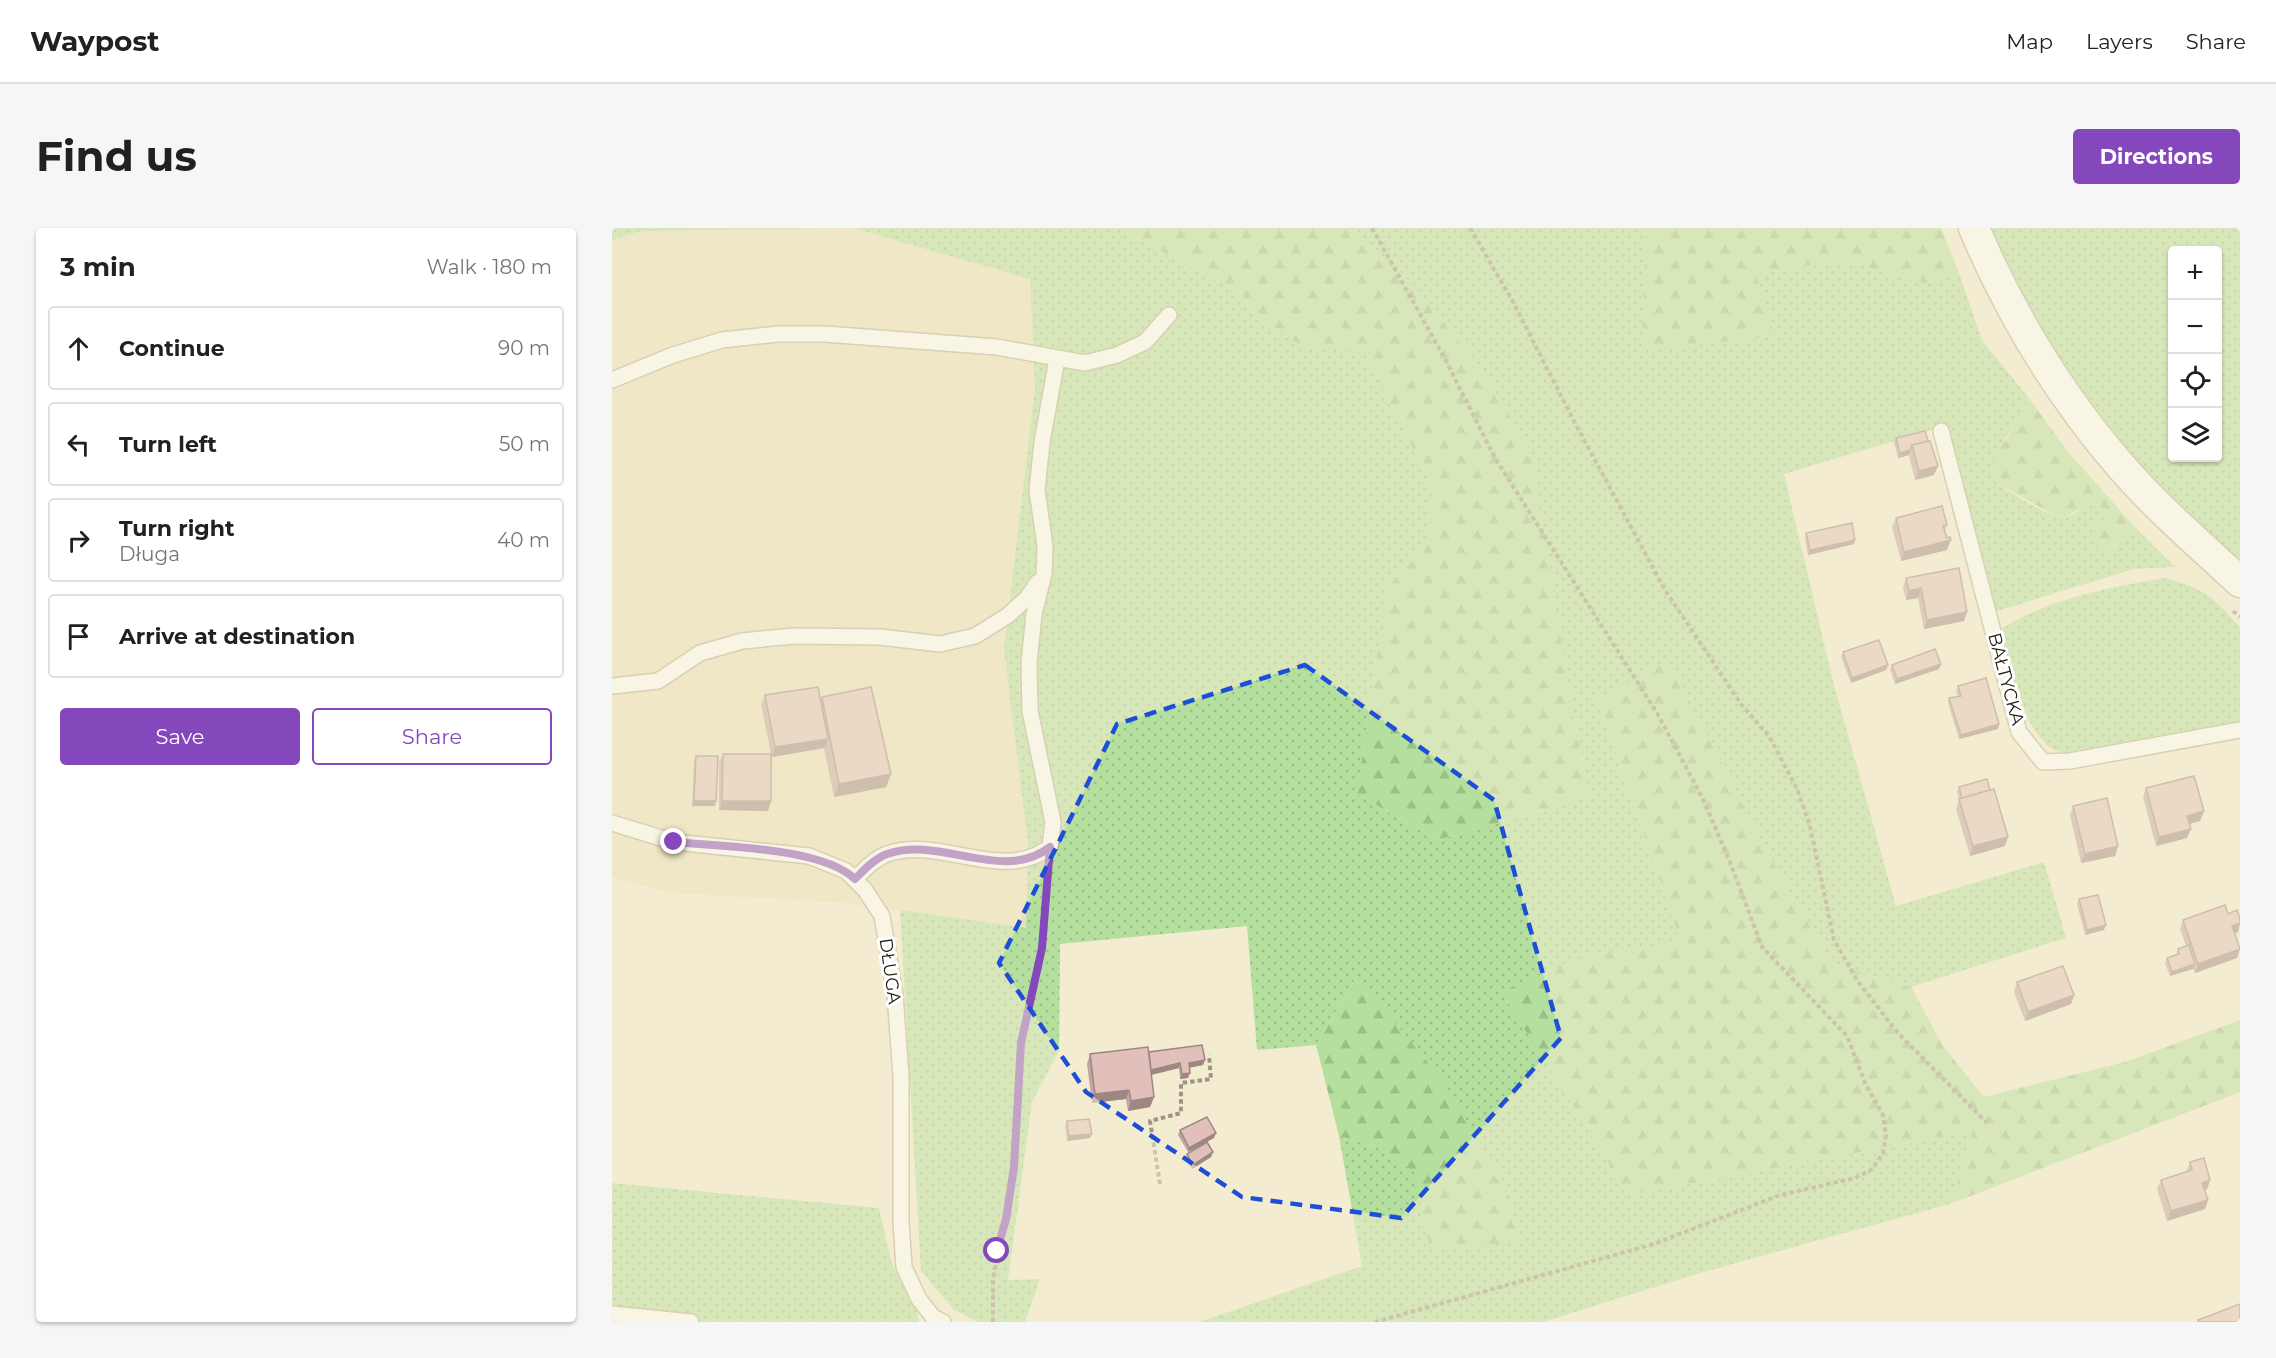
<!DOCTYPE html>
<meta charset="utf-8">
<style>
:root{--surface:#fff;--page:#f6f6f6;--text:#202124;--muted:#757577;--line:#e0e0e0;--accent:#8547bc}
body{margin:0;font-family:Montserrat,sans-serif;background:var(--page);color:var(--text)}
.controls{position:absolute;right:18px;top:18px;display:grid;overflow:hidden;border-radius:6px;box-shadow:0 2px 4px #0004}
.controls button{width:54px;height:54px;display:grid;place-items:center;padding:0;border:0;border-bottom:2px solid var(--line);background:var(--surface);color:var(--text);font:30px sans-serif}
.stop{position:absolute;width:18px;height:18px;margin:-14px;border:4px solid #8547bc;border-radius:50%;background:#fff}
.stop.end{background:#8547bc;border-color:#fff;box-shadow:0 2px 6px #0008}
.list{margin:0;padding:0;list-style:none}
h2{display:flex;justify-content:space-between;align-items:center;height:78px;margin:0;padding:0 24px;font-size:26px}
h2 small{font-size:20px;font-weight:400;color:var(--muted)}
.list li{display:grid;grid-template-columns:39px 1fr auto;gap:18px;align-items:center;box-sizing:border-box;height:84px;margin:0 12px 12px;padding:0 12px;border:2px solid var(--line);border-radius:6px}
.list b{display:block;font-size:22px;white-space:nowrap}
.list p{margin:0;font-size:20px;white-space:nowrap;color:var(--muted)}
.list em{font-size:20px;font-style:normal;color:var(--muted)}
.actions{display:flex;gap:12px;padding:18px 24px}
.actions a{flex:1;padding:14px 0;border:2px solid var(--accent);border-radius:6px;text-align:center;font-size:21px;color:var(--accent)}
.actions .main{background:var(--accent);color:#fff}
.icon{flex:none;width:33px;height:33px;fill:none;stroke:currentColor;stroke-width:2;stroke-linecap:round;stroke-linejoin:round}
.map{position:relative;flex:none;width:1628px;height:1094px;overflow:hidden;border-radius:6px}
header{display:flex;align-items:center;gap:36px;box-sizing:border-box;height:84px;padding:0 30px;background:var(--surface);border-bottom:2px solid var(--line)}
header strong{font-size:28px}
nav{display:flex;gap:33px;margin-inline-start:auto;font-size:21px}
.intro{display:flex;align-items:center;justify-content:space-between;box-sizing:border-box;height:144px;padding:0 36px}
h1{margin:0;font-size:42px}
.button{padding:15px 27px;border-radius:6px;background:var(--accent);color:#fff;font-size:21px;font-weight:700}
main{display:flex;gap:36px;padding:0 36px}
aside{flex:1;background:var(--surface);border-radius:6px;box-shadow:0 2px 4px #0004}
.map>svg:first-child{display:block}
</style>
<header>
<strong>Waypost</strong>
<nav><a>Map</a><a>Layers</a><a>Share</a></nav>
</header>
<div class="intro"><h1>Find us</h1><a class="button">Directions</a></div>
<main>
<aside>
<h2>3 min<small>Walk · 180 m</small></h2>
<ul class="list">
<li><svg class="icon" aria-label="ahead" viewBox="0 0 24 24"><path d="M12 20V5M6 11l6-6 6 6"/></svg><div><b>Continue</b></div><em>90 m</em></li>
<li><svg class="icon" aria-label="left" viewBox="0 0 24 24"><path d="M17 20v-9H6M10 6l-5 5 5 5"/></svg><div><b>Turn left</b></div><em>50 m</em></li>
<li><svg class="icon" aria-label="right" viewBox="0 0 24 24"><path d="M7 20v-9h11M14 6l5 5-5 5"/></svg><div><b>Turn right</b><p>Długa</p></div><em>40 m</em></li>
<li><svg class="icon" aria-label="arrive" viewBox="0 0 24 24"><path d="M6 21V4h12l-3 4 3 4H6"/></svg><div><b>Arrive at destination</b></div></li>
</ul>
<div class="actions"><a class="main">Save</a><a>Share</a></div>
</aside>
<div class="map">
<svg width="1628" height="1094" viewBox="0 0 1628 1094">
<defs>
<pattern id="grass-dots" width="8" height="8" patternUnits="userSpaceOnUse" patternTransform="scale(1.5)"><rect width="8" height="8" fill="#b4df9e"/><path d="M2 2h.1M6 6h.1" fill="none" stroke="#9abf87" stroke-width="1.8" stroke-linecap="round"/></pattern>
<pattern id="forest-firs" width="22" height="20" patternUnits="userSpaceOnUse" patternTransform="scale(1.5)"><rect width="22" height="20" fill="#b4df9e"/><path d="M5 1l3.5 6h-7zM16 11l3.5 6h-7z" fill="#9abf87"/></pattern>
</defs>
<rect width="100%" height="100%" fill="#f4ecd0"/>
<polygon fill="#e9dfbb" points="240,0 418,50 423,159 392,421 416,616 414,700 234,675 65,665 16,655 0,648 0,12 29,3"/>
<g fill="url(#grass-dots)" fill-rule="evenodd">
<polygon points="0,0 232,0 29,3 0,12"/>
<path d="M241,0H504L628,64L644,90L693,120L752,123L820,257L818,314L774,360L745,566L826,612L977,569L955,452L871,142L795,51L740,0H1034L1030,122L1162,108L1143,46L1229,32L1314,55L1347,45L1370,112L1416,169L1405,193L1392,212L1385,255C1398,264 1437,290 1452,289C1471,286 1471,268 1494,281L1493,290L1502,320L1512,304L1522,298L1563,339L1522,341L1382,384L1333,198L1172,246L1221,453L1284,678L1432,634L1454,710L1299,759L1220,736L1156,626L986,471L1069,714L969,728L1017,967L1361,903L1338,976L1088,1045L931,1094H587L750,1038L727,908L769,920L907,1014L745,748L704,817L645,822L635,698L448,716L447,823L420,874L396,1052L428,1051L413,1094H366L341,1081L309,1043L288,682L414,700L416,616L392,421L423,159L418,51Z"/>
<path d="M1379,0H1628V336C1581,291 1531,246 1491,194C1445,132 1411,70 1379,0ZM1560,22H1606V230H1560Z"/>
<path d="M1553,350C1592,360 1602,370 1628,399V494L1462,525C1456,524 1448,525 1443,522C1414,510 1391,429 1391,400C1438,370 1499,359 1553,350Z"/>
<polygon points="0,955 267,980 280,1036 305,1084 307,1094 0,1094"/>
</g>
<g fill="url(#forest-firs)">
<polygon points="504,0 740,0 795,51 871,142 920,226 955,452 977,569 826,612 745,566 774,360 818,314 820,257 752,124 693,120 644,90 628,64"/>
<polygon points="1034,0 1329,0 1347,45 1314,55 1229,32 1144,46 1162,108 1030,123"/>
<path d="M1416,169L1457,225L1522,298C1509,306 1505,319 1491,325L1483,319L1480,306L1483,295L1493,290L1494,281L1479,275L1453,289L1442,287L1385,255L1379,244L1381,233L1405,193Z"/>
<polygon points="1056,431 1156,626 1220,736 1299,759 1331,818 1372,869 1513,834 1628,792 1628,864 1338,976 1361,903 1017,967 889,764 969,728 1069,714 986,471"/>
<polygon points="745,748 831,853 893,957 908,1014 818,1022 802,944 769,920 727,908 704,817"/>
</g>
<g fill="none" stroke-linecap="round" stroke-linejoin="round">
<g stroke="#b6ae93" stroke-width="18">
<g id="lane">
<polyline points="0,152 61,127 110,112 166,106 213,106 385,119 473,135 505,127 533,114 557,87"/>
<polyline points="1329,203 1407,504 1431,534 1458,533 1628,502"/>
<polyline points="0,458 46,453 88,425 130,413 182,408 268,409 328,416 363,408 395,388 415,370 426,354"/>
<polyline points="0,595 62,614 197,628 234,643 253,662 270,688 283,766 289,849 289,994 292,1039 307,1071 321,1089 331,1094"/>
<path d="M243,651C252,642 262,631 275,626C328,607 390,656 438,619L441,594L418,483L417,435L422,386L432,346L433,318L425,262L430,214L445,131"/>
<polyline points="0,1086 79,1094"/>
</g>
</g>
<g stroke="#b6ae93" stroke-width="33">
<path id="street" d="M1362,0C1398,85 1447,166 1507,236C1544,279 1587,316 1628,354"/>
</g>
<g stroke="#9b9581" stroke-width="4" stroke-dasharray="4.5 3" stroke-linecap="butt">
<polyline points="760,0 832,129 883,230 1045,485 1090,569 1118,634 1150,719 1235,808 1253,855 1271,887 1274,907 1271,926 1259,942 1243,950 1168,967 1042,1016 763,1094"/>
<polyline points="858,0 900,72 962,193 1053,362 1129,476 1157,508 1185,561 1198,598 1222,712 1245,752 1285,804 1375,895"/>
<polyline points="1621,383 1628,389"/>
<polyline points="548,956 538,893 569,885 569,855 599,851 597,827"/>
<polyline points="381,1094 381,1052 402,939 409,815 430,720 437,644"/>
</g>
<use href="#lane" stroke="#fff" stroke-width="15"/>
<use href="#street" stroke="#fff" stroke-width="30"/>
</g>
<g fill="#c2a5a1">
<polygon points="1313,203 1322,247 1303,252 1297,227 1286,230 1282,215 1284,210"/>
<polygon points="1284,290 1335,297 1333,303 1335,322 1289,333 1280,299"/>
<polygon points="1194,305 1242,316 1196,327 1193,310"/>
<polygon points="1294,350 1355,384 1352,393 1312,401 1306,370 1294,372 1291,359"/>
<polygon points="1231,424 1276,437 1274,442 1239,455 1229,429"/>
<polygon points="1329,436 1327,441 1283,456 1278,441 1280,437"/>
<polygon points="1346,458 1387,496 1386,501 1347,511 1336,475 1337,470 1346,468 1344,463"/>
<polygon points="153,467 209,473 210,469 279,546 274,559 222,569 212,520 160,529 156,583 107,582 107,535 111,526 159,526 149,476"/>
<polygon points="84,528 103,578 80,578 82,533"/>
<polygon points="1347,559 1378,562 1396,609 1393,618 1358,628 1344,581 1347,571 1345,564"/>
<polygon points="1534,560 1592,583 1588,593 1578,596 1575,610 1544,618 1531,569"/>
<polygon points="1461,578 1506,618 1503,628 1469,635 1458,587"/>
<polygon points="1467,671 1492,702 1473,707 1465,676"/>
<polygon points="1616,686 1626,704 1623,705 1625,730 1583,745 1581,741 1558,748 1553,735 1555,730 1564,727 1566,721 1574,718 1568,701 1571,692"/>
<polygon points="1405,754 1462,767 1459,776 1413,793 1402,764"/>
<polygon points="537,824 591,837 577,840 576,850 568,851 567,840 539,847 542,869 538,879 516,883 514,871 480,875 475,836 478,826"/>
<polygon points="455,893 478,910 455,913 453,898"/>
<polygon points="568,902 602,910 576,924 566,907"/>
<polygon points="575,926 599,929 580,941 573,931"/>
<polygon points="1578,934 1598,952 1595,961 1593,962 1596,972 1593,981 1555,993 1545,961 1549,952 1574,944"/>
</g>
<g fill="#9e8683">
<polygon points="1298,222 1297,227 1286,230 1288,225"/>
<polygon points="1326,238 1322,247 1303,252 1307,243"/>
<polygon points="1243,312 1242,316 1196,327 1198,322"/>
<polygon points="1339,312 1335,322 1289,333 1292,324"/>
<polygon points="1309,360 1306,370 1294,372 1297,363"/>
<polygon points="1355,384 1352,393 1312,401 1315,392"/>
<polygon points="1329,436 1327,441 1283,456 1285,451"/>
<polygon points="1276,437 1274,442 1239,455 1240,450"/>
<polygon points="1387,496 1386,501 1347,511 1349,507"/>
<polygon points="216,511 212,520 160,529 163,519"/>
<polygon points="279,546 274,559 222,569 227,556"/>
<polygon points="82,573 104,573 103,578 80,578"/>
<polygon points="110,573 159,573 156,583 107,582"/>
<polygon points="1592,583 1588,593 1572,597 1575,588"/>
<polygon points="1579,601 1575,610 1544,618 1547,609"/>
<polygon points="1396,609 1393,618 1358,628 1361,618"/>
<polygon points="1506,618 1503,628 1469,635 1473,626"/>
<polygon points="1628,695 1626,704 1617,707 1620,698"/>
<polygon points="1494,697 1492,702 1473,707 1475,702"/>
<polygon points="1628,721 1625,730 1583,745 1586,736"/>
<polygon points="1583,736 1581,741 1558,748 1560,744"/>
<polygon points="1462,767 1459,776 1413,793 1416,784"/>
<polygon points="593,832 591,837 575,840 577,835"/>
<polygon points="568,835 567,840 535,848 537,843"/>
<polygon points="578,845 576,850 568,851 570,846"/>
<polygon points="517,862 514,871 480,875 483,866"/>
<polygon points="542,869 538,879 516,883 519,873"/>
<polygon points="604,905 602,910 576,924 577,920"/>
<polygon points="480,906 478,910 455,913 457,908"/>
<polygon points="601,924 599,929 580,941 581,937"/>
<polygon points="1598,952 1595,961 1587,964 1590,955"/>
<polygon points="1596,972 1593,981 1555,993 1559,983"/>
</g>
<g fill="#e1c0bb" stroke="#9e8683" stroke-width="1.5">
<polygon points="1313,203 1316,213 1300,217 1298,222 1288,225 1284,210"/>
<polygon points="1318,213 1326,238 1307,243 1300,217"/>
<polygon points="1330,278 1335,297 1331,298 1335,310 1338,309 1339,312 1292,324 1284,290"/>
<polygon points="1240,295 1243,312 1198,322 1194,305"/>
<polygon points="1347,340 1355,384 1315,392 1309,360 1297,363 1294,350"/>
<polygon points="1267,412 1276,437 1240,450 1231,424"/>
<polygon points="1323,421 1329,436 1285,451 1280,437"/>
<polygon points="1374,450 1387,496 1349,507 1337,470 1349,468 1346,458"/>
<polygon points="206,459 216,511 163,519 153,467"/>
<polygon points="259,459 279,546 227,556 210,469"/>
<polygon points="111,526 159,526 159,573 110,573"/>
<polygon points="84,528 106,528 104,573 82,573"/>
<polygon points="1582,548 1592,583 1575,588 1579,601 1547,609 1534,560"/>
<polygon points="1375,551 1378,562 1350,570 1347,559"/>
<polygon points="1382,561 1396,609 1361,618 1347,571"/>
<polygon points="1495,570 1506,618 1473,626 1461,578"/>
<polygon points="1486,667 1494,697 1475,702 1467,671"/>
<polygon points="1613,677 1616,686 1625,682 1628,691 1628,695 1620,698 1628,721 1586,736 1571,692"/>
<polygon points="1577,717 1583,736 1560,744 1555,730 1567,726 1566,721"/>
<polygon points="1451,738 1462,767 1416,784 1405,754"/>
<polygon points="590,817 593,832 577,835 578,845 570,846 568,835 539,842 537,824"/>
<polygon points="536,819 542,869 519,873 517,862 483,866 478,826"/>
<polygon points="595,889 604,905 577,920 568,902"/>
<polygon points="477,891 480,906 457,908 455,893"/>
<polygon points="595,914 601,924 581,937 575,926"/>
<polygon points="1592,930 1598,952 1590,955 1596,972 1559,983 1549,952 1580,942 1578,934"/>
<polygon points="1628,1076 1628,1094 1586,1094 1586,1092"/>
</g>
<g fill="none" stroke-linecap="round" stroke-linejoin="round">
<path stroke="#8547bc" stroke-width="8" d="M62,614C110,619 209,619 243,651C252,642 262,631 275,626C328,607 390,656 438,619L430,720L409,815L402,939L394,991L385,1023"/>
</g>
<path d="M0 0H1628V1094H0ZM693,437L882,572L949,810L789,990L630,969L474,864L387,735L505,496Z" fill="#f4ecd0" fill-opacity=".55" fill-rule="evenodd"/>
<path fill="none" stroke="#1d4ed8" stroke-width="4.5" stroke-dasharray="12 8" stroke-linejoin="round" d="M693,437L882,572L949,810L789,990L630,969L474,864L387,735L505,496Z"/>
<g text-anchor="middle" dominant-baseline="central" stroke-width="6" stroke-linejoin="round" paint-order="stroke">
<g font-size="18" fill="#232016" stroke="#fff">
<text transform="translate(1394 451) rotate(75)">BAŁTYCKA</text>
<text transform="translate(278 743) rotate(82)">DŁUGA</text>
</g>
</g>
</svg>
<div class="controls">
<button>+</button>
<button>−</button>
<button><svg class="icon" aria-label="locate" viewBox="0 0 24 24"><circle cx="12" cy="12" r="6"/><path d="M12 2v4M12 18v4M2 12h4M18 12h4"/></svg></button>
<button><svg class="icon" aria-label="layers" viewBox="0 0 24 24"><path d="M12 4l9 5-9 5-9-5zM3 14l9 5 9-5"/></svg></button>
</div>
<div class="stop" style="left:385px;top:1023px"></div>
<div class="stop end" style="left:62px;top:614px"></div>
</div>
</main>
